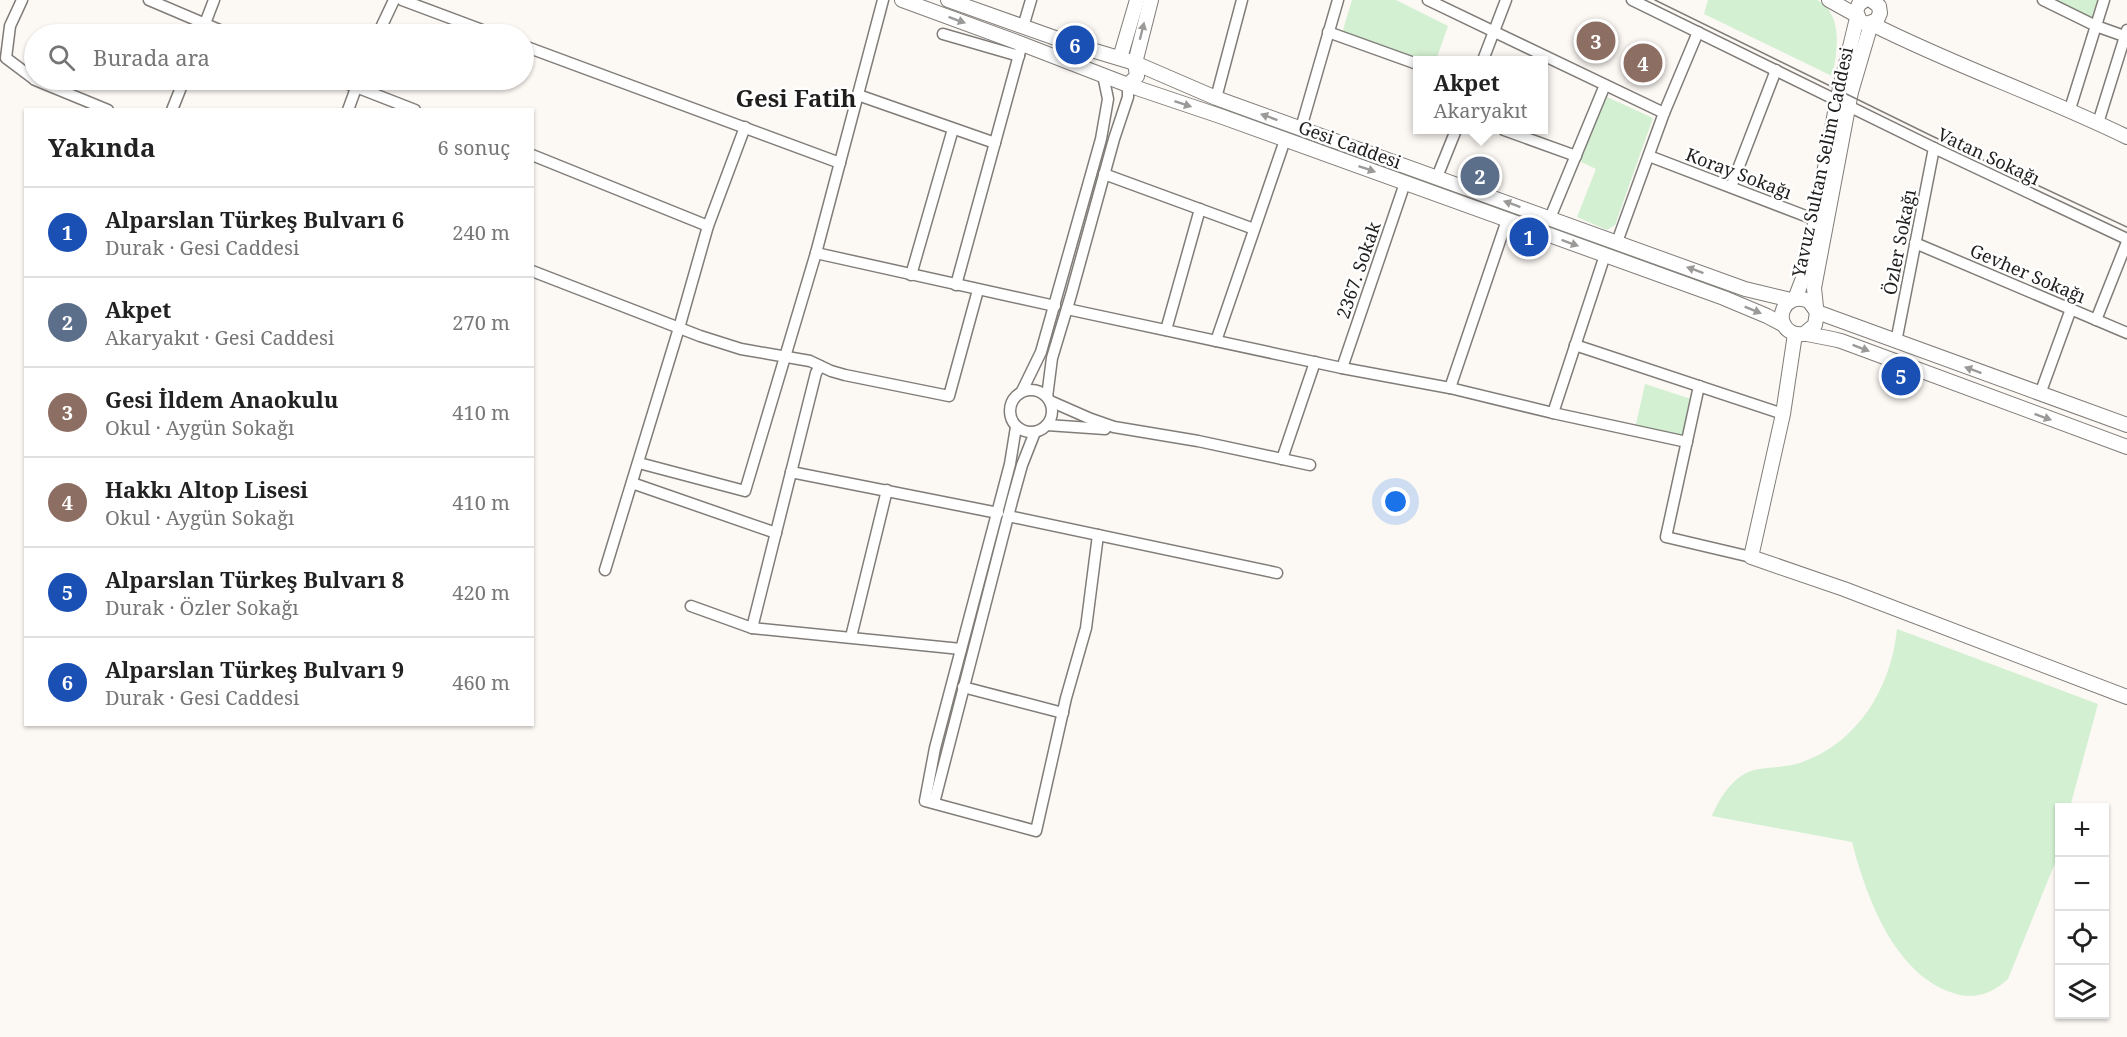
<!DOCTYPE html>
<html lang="tr">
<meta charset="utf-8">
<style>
:root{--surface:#fff;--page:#f2f2f2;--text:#222;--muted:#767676;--line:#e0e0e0;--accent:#c7400b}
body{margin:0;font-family:"Noto Serif",serif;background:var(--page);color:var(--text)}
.controls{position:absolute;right:18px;bottom:18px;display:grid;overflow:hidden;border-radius:0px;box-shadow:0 2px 4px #0004}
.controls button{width:54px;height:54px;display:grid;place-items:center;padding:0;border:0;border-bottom:2px solid var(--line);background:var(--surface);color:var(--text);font:30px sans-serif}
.you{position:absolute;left:1396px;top:502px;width:21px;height:21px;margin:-15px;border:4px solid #fff;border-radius:50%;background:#1a73e8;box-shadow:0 0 0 9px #1a73e833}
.badge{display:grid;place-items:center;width:39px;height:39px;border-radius:50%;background:var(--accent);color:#fff;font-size:20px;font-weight:700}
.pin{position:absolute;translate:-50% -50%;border:3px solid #fff;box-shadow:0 2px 6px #0006}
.popup{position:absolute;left:1413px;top:56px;width:135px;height:78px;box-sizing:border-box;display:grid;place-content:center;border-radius:0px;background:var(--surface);filter:drop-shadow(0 2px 4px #0005);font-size:20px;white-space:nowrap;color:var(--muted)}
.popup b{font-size:22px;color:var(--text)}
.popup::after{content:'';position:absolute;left:50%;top:100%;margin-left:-12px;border:12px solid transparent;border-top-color:var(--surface)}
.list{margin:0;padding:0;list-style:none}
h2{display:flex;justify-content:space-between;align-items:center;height:78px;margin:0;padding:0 24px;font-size:26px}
h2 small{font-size:20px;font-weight:400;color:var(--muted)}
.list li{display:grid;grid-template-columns:39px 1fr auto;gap:18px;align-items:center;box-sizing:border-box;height:90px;padding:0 24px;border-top:2px solid var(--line)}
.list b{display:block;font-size:22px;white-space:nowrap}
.list p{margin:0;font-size:20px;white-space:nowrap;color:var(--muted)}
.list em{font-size:20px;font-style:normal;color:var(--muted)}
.icon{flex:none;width:33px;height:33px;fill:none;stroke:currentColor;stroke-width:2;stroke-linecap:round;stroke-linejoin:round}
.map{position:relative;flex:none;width:2127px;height:1037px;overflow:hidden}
.search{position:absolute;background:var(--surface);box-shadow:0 2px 4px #0004;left:24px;top:24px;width:510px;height:66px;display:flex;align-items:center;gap:15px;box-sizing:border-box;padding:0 21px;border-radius:33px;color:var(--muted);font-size:22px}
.panel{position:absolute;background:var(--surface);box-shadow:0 2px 4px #0004;left:24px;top:108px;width:510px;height:618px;border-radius:0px}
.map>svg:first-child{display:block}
</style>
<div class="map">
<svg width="2127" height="1037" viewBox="0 0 2127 1037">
<rect width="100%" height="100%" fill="#fcf8f4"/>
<g fill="#d3f0d2">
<polygon points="1352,0 1396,0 1448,26 1436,60 1417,60 1341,37"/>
<path d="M1708,0H1817C1843,13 1838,52 1832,76L1704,14Z"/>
<polygon points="2050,0 2098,0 2091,19"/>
<polygon points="1605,96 1653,118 1615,225 1607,230 1577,217 1596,169 1579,161"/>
<polygon points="1645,384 1694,400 1684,445 1634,433"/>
<path d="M1897,629L2098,704L2070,807L2060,808L2059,847L2055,863L2008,979C1992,994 1974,1000 1953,993C1894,974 1866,896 1852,842L1712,816C1721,795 1735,773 1759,769C1773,767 1786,767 1800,763C1858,743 1891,688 1897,629Z"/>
</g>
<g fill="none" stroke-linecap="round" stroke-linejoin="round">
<g stroke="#807d79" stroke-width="13">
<g id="street">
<polyline points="22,0 10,26 6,58 34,79"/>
<polyline points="149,0 229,34"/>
<polyline points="402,0 493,34"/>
<polyline points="1428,0 1664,113"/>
<polyline points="1632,0 1934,148 2127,239"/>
<polyline points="2043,0 2096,26 2127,37"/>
<polyline points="1023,27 1031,0"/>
<polyline points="1328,32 1417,64"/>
<polyline points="201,34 214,0"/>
<polyline points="378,34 394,0"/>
<polyline points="943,34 1019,56"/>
<polyline points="524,46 840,163"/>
<polyline points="1483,60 1506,0"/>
<polyline points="35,80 108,110"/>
<polyline points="338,80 415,110"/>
<polyline points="858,95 995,143"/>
<polyline points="1216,98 1242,0"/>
<polyline points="2070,109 2104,0"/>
<polyline points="172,110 184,80"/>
<polyline points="348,110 359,80"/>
<polyline points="2098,123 2127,30"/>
<polyline points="1301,128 1338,0"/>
<polyline points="1504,130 1576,156"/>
<polyline points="532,155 708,226"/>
<polyline points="1649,156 1816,220"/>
<polyline points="1104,174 1254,229"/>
<polyline points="1437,177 1456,130"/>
<polyline points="1731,187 1776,70"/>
<polyline points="1550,218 1605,85"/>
<polyline points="1617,242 1664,113 1698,32"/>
<polyline points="1915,243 2127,333"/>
<polyline points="816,253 1055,306"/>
<polyline points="532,271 700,336 741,349 810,361 831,371 845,375 949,396 978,290"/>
<polyline points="911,275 953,129"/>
<polyline points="956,285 1022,44"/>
<polyline points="1067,309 1342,368 1450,388 1507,220"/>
<polyline points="2096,320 2127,242"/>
<polyline points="1166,330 1200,209"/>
<polyline points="1216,341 1285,140"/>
<polyline points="1896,342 1934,148"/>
<polyline points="1575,345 1783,414"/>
<polyline points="1342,368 1405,183"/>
<polyline points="1699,386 1666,537 1751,557"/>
<polyline points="1450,388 1553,413 1605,255"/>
<circle cx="1031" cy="411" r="21"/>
<polyline points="1022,391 1041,352 1101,139 1108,99 1103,75"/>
<polyline points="2040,394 2071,309"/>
<polyline points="1047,397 1052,358 1071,295 1114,139 1128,97 1128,85"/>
<polyline points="1050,401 1091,419 1114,427 1198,441 1310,465"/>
<polyline points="1553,413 1687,442"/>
<polyline points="1047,425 1105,429"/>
<polyline points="1016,427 1010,464 935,748 925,801 1036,831 1066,698 1086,628 1098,535"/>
<polyline points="1282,459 1315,362"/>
<polyline points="639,463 745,491 816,253 883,0"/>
<polyline points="791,472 998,513"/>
<polyline points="632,483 776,533"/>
<polyline points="1008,516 1277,573"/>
<polyline points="605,570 679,328 708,226 745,127"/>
<polyline points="691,606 752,628 961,649"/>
<polyline points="752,628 816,373 820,366"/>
<polyline points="851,637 887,490"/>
<polyline points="963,687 1063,713"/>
<polyline points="934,803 1012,501 1022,465 1035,432"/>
</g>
</g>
<g stroke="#807d79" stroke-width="16">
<g id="secondary">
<polyline points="902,0 1022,44 1128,85 1220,116 1724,298 1767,316 1784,325"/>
<polyline points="948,0 1075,45 1135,63 1216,98 1745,289 1791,300"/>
<polyline points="1829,0 1856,15"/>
<polyline points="1865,0 1859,4 1856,11 1860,21 1867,24 1877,20 1880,13 1879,6 1871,0"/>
<path d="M1872,24C1955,66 2043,96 2127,137"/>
<polyline points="1120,58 1137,0"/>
<polyline points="1128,85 1137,76 1135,63 1151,0"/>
<polyline points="1795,299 1807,268 1837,101 1857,18"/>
<polyline points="1816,307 1814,288 1851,92 1871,24"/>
<polyline points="1817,312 2127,425"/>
<polyline points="1795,334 1783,414 1751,557 1844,589 2127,697"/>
<path d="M1804,334L1815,325L1817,312L1809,301C1784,290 1771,323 1793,333C1797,335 1802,334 1807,334C1818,336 1829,338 1841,341L2127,447"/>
</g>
</g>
<use href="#street" stroke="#fff" stroke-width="10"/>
<use href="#secondary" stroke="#fff" stroke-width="14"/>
<polyline stroke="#807d7b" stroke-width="1.5" points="1655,0 1932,136 2127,227"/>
</g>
<defs><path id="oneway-solid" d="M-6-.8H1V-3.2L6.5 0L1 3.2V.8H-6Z" transform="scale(1.5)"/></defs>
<g fill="#9b9a99">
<use href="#oneway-solid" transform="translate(957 20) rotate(20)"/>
<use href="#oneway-solid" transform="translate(1142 31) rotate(-76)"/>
<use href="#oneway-solid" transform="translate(1183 104) rotate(18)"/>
<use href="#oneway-solid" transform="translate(1269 117) rotate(-160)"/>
<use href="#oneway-solid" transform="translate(1367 169) rotate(19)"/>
<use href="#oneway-solid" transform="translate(1512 204) rotate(-160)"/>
<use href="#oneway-solid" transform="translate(1570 243) rotate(20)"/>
<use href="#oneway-solid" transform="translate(1695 270) rotate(-160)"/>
<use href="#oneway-solid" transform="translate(1753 310) rotate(22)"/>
<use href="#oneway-solid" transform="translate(1861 348) rotate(21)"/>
<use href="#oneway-solid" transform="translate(1973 370) rotate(-160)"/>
<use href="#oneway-solid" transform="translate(2043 417) rotate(20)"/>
</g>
<g text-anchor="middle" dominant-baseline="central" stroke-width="5" stroke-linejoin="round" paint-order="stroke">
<g font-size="18" fill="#201e1d" stroke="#fff">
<text transform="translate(1350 144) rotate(20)">Gesi Caddesi</text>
<text transform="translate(1989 156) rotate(25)">Vatan Sokağı</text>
<text transform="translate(1822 162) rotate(-78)">Yavuz Sultan Selim Caddesi</text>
<text transform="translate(1739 173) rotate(21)">Koray Sokağı</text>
<text transform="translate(1899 242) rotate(-79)">Özler Sokağı</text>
<text transform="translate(1358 270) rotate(-71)">2367. Sokak</text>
<text transform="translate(2028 273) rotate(23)">Gevher Sokağı</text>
</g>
<g font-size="24" font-weight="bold" fill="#201e1d" stroke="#fff">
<text x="796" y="97">Gesi Fatih</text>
</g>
</g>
</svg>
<div class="controls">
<button>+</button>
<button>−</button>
<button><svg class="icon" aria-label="locate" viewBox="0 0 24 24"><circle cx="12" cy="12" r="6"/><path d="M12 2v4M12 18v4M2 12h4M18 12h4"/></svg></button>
<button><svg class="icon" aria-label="layers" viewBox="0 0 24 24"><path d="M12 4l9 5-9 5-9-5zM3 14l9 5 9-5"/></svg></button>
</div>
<div class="you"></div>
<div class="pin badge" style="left:1529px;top:237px;background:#1a4fb4">1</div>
<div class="pin badge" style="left:1480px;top:176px;background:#5c6f8a">2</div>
<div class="popup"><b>Akpet</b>Akaryakıt</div>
<div class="pin badge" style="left:1596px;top:41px;background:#8d6e63">3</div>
<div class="pin badge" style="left:1643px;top:63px;background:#8d6e63">4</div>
<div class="pin badge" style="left:1901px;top:376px;background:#1a4fb4">5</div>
<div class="pin badge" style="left:1075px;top:45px;background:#1a4fb4">6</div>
<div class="search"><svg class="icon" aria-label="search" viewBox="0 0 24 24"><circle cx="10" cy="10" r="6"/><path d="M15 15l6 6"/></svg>Burada ara</div>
<section class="panel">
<h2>Yakında<small>6 sonuç</small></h2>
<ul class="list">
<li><span class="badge" style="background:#1a4fb4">1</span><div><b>Alparslan Türkeş Bulvarı 6</b><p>Durak · Gesi Caddesi</p></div><em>240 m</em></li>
<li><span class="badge" style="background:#5c6f8a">2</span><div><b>Akpet</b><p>Akaryakıt · Gesi Caddesi</p></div><em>270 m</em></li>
<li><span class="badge" style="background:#8d6e63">3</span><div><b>Gesi İldem Anaokulu</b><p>Okul · Aygün Sokağı</p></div><em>410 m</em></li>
<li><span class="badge" style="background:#8d6e63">4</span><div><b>Hakkı Altop Lisesi</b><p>Okul · Aygün Sokağı</p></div><em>410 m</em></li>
<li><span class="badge" style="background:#1a4fb4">5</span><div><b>Alparslan Türkeş Bulvarı 8</b><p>Durak · Özler Sokağı</p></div><em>420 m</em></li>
<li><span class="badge" style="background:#1a4fb4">6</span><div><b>Alparslan Türkeş Bulvarı 9</b><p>Durak · Gesi Caddesi</p></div><em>460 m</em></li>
</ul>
</section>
</div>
